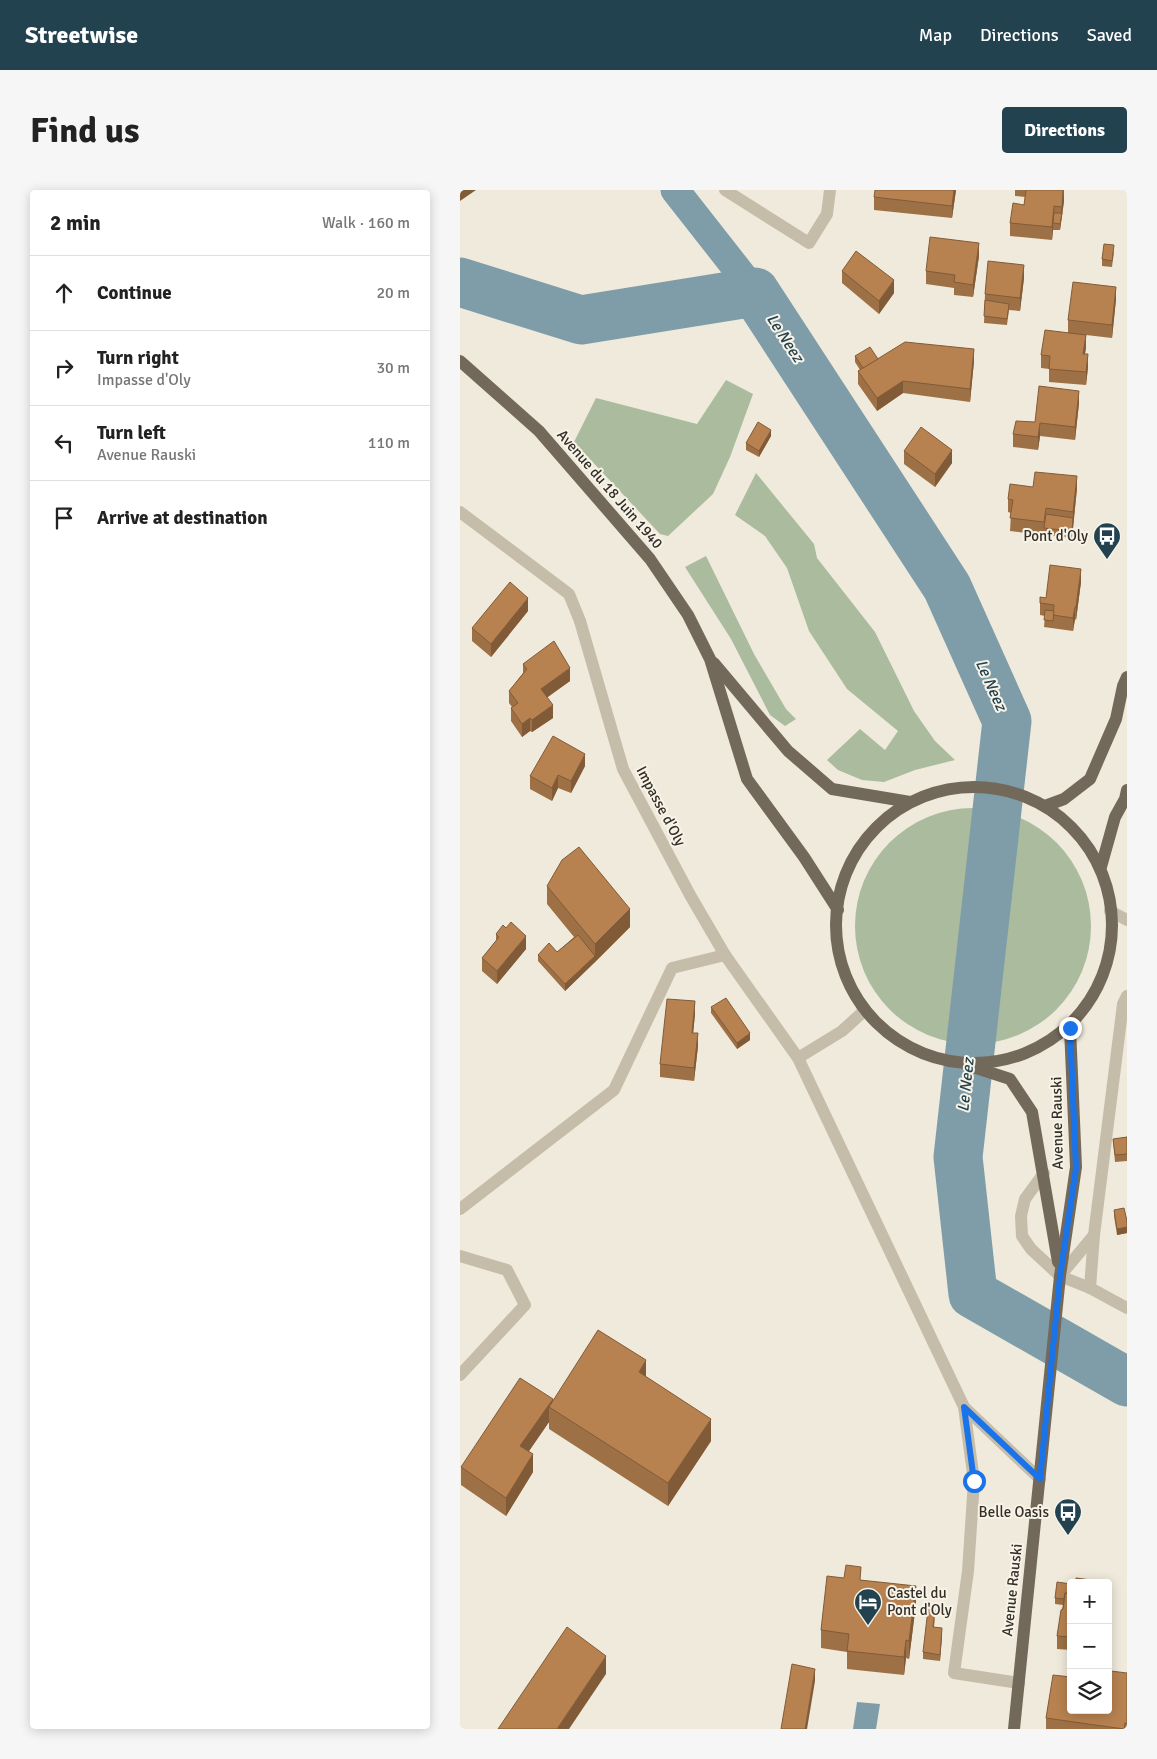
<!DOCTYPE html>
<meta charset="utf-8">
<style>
:root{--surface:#fff;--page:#f6f6f6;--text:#222;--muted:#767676;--line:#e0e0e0;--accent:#224250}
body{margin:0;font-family:Signika,sans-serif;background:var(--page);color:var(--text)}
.controls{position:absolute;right:15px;bottom:15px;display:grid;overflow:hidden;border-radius:5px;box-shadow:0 2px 12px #0003}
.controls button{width:45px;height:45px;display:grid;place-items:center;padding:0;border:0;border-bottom:1px solid var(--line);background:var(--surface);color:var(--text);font:25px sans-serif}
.stop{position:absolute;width:15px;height:15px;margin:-11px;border:4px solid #1a73e8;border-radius:50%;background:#fff}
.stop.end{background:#1a73e8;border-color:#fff;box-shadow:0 1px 5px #0008}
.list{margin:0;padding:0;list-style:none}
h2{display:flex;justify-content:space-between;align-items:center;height:65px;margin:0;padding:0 20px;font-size:21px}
h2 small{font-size:16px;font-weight:400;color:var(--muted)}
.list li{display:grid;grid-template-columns:32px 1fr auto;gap:15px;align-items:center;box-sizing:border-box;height:75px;padding:0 20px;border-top:1px solid var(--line)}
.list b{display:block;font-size:19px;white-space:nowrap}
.list p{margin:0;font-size:16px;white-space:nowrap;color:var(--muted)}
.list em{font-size:16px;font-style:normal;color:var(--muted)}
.icon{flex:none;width:28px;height:28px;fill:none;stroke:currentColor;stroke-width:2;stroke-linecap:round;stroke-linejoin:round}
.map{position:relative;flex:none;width:667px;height:1539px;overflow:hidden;border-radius:5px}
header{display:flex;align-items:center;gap:30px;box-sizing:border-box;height:70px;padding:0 25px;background:var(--accent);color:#fff}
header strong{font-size:24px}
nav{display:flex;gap:28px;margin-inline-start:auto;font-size:18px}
.intro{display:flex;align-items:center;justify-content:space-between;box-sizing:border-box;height:120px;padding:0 30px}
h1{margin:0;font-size:35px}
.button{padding:12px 22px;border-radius:5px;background:var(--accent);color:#fff;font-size:18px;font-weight:700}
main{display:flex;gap:30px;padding:0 30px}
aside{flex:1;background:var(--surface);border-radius:5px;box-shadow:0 2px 12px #0003}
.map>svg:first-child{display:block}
</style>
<header>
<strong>Streetwise</strong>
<nav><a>Map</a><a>Directions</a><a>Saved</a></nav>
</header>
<div class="intro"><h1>Find us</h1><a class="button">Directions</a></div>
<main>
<aside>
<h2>2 min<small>Walk · 160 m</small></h2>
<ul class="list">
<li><svg class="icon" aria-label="ahead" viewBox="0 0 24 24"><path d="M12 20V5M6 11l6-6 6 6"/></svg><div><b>Continue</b></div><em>20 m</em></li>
<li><svg class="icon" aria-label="right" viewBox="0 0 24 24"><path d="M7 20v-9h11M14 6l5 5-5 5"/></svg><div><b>Turn right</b><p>Impasse d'Oly</p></div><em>30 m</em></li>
<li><svg class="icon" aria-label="left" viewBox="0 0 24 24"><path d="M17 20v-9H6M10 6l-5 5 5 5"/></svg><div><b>Turn left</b><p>Avenue Rauski</p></div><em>110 m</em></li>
<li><svg class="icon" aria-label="arrive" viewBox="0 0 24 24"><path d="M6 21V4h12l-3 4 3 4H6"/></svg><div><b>Arrive at destination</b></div></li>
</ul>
</aside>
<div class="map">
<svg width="667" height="1539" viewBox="0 0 667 1539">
<rect width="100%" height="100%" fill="#efeadb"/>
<g fill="#aabc9d">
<polygon points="266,190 293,204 270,267 253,304 208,346 200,344 114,252 136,208 237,234"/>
<polygon points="296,283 354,354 357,368 415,442 454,521 475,551 495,570 455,580 424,592 402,590 378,580 367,570 400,539 425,560 438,541 387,499 349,441 327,378 305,346 275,325"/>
<polygon points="246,366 294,464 326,519 336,529 325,536 310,525 271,449 225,377"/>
<circle cx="513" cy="736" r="118"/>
</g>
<polygon fill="#7e9da8" points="397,1512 420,1514 416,1539 393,1539"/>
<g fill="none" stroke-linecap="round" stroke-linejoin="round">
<polyline stroke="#7e9da8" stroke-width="29" points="215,0 295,102"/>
<polyline stroke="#7e9da8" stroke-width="49" points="0,92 121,130 295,102 487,397 547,531 498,967 513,1104 667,1192"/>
<g stroke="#c5bca9" stroke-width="12">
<polyline points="0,322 109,404 120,431"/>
<polyline points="650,721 667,730"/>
<polyline points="338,868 504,1217 514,1291 508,1381 494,1483 559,1493"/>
<polyline points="0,1019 154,900 212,778 265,765"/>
<polyline points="0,1066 47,1080 65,1115 0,1185"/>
<polyline points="600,1086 634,1045"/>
<polyline points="630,1098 634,1045 663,814 667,806"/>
<polyline points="504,1217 580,1289"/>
</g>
<g stroke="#c5bca9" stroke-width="12">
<polyline points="265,0 349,53 367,24 370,0"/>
<polyline points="120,431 163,579 230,705 265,765 338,868 382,841 404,821"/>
<polyline points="584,983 565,1009 561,1026 562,1046 571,1059 600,1086 630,1098 667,1118"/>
</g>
<g stroke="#73695b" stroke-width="12">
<polyline points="0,171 79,241 190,369 228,425 250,469 287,589 344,667 378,720"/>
<polyline points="254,473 328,561 372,599 450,612"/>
<circle cx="514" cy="735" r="138"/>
<polyline points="585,616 604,609 630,589 656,529 663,496 667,487"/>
<polyline points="641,677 655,627 665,609 667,600"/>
<polyline points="507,875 550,889 572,922 598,1072"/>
<polyline points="554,1539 600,1086 616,977 610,838"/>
</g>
</g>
<g fill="#9e7045">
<polygon points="496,0 492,28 414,20 414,7"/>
<polygon points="555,0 604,0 604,11 600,40 593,40 592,50 550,46 550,33 564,15 565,7 555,6"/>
<polygon points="654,62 652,77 642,76 642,69"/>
<polygon points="519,66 513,107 494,105 494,98 466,94 466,81"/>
<polygon points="382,81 434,103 419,124 382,93"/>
<polygon points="564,88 560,121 549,120 547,135 524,133 525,104"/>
<polygon points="656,109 652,148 626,145 626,157 625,164 628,177 626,195 589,192 589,179 581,178 581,165 608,143 608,130"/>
<polygon points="395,166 418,169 514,171 510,212 443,203 417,221 398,194 398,181 400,180 395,172"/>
<polygon points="619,213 615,250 580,246 578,260 553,257 553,244"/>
<polygon points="311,246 299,267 286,260 286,253"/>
<polygon points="444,261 492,273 475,297 444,274"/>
<polygon points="573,297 617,298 612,348 550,341 551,323 548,322 548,309"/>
<polygon points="621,392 616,430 615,429 613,441 584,437 585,426 580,425 580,407 586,408"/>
<polygon points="68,421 31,467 12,451 12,438"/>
<polygon points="63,474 110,491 87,507 93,528 72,542 70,541 62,547 51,531 51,518 52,517 49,513 49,501 63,483"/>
<polygon points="125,576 111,603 98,598 92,611 70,599 70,586"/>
<polygon points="87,696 170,737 135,772 105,801 78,771 78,765 97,762 114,747 87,714"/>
<polygon points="36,744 66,759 37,794 22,781 22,768 36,751"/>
<polygon points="251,817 290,850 277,859 251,823"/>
<polygon points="235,824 233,843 238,856 234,891 200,887 200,874"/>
<polygon points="667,947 667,971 655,972 653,949"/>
<polygon points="654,1020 667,1031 667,1043 657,1045 654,1026"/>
<polygon points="186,1187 251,1251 208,1316 89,1239 89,1232 69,1261 73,1282 46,1326 1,1295 1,1277 93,1212"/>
<polygon points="401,1390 456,1414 449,1469 446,1468 444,1485 387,1479 387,1462 361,1458 361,1440"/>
<polygon points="611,1394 611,1460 597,1459 597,1446 603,1415 595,1414 595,1408"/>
<polygon points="475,1427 474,1437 482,1445 480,1471 463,1469 463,1462"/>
<polygon points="667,1483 667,1539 586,1539 586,1528 611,1520"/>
</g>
<g fill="#815b38">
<polygon points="0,0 16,0 0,11"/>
<polygon points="494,0 496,0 492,28 492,16"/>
<polygon points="603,0 604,11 600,40 600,34"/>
<polygon points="594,16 594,29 593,33 593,40 592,50 592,37"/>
<polygon points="519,53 519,66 513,107 513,95"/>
<polygon points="564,75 564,88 560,121 560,108"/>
<polygon points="434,90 434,103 419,124 419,111"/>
<polygon points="656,97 656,109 652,148 652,135"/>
<polygon points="626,145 626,157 623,177 623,164"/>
<polygon points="514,159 514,171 510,212 510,199"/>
<polygon points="628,164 628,177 626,195 626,182"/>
<polygon points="443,191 443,203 417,221 417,208"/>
<polygon points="619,201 619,213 615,250 615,237"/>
<polygon points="580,233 580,246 578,260 578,247"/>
<polygon points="311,240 311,246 299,267 299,261"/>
<polygon points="492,260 492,273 475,297 475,284"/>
<polygon points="617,286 617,298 612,348 613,322"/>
<polygon points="621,379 621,392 616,430 616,417"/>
<polygon points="68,408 68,421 31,467 31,454"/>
<polygon points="615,417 615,429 613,441 613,428"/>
<polygon points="110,478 110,491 81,512 81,499"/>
<polygon points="93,515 93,528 72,542 72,530"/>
<polygon points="70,528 70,541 62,547 62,534"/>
<polygon points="125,564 125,576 111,603 111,591"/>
<polygon points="98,585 98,598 92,611 92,598"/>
<polygon points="170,719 170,737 135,772 105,801 105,794 135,766 135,754"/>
<polygon points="66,746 66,759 37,794 37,781"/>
<polygon points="235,811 235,824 232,855 232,843"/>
<polygon points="238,843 238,856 234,891 234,878"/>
<polygon points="290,843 290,850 277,859 277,853"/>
<polygon points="667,1037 667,1043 657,1045 657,1039"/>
<polygon points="186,1170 186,1192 179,1182"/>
<polygon points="93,1209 93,1219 89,1217 89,1232 60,1274 60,1256"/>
<polygon points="251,1229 251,1251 208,1316 208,1293"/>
<polygon points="73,1264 73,1282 46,1326 46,1308"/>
<polygon points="456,1396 456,1414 449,1469 449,1451"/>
<polygon points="482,1438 482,1445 480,1471 480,1465"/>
<polygon points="446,1450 446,1468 444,1485 444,1467"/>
<polygon points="146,1466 146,1484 109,1539 97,1539"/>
<polygon points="355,1479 355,1491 347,1539 345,1539"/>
</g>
<g fill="#b88250" stroke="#815b38">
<polygon points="415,0 494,0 492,16 414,7"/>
<polygon points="566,0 603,0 602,17 594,16 592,37 550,33 553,13 564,15"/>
<polygon points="594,23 602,23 600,34 593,33"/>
<polygon points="470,47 519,53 513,95 494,92 495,85 466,81"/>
<polygon points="644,54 654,55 652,71 642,69"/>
<polygon points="396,61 434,90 419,111 382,81"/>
<polygon points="528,71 564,75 560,108 525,104"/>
<polygon points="613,92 656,97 652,135 608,130"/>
<polygon points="525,110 549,114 547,129 524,126"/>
<polygon points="585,140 626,145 623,164 628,164 626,182 589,179 590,166 581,165"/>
<polygon points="445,152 514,159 510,199 443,191 417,208 398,181"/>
<polygon points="410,157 418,169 403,178 395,166"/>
<polygon points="579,196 619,201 615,237 580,233 578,247 553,244 556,231 575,232"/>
<polygon points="298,232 311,240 299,261 286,253"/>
<polygon points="461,237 492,260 475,284 444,261"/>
<polygon points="575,282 617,286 613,322 586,318 584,332 550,328 553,310 548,309 550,294 573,297"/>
<polygon points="586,324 613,328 612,341 584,338"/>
<polygon points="590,375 621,379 616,417 615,417 613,428 593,425 594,415 580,413 580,407 586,408"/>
<polygon points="50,392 68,408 31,454 12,438"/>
<polygon points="585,420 594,421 593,431 584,430"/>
<polygon points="94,451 110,478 81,499 93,515 72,530 70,528 62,534 51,518 58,513 49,501 67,479 63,474"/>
<polygon points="93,546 125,564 111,591 98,585 92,598 70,586"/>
<polygon points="119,657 170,719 135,754 87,696 102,670"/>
<polygon points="51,732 66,746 37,781 22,768 39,747 36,744 43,735 46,738"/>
<polygon points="118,745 135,766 105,794 78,765 89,753 97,762"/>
<polygon points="266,808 290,843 277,853 251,817"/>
<polygon points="207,809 235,811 232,843 238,843 234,878 200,874"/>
<polygon points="667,947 667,964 655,965 653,949"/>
<polygon points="664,1018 667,1031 667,1037 657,1039 654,1020"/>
<polygon points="138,1140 186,1170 179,1182 251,1229 208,1293 89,1217"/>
<polygon points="60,1188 93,1209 60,1256 73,1264 46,1308 1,1277"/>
<polygon points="386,1375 401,1377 400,1390 456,1396 449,1451 446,1450 444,1467 387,1461 389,1444 361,1440 367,1386 384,1388"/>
<polygon points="616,1388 646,1392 646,1393 616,1393"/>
<polygon points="597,1392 611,1394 611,1404 605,1403 604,1409 595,1408"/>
<polygon points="605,1403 611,1404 611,1447 597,1446 601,1420 603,1419"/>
<polygon points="468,1419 475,1420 473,1437 482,1438 480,1465 463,1462"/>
<polygon points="107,1437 146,1466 97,1539 38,1539"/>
<polygon points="332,1474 355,1479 345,1539 321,1539"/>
<polygon points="651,1481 667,1483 667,1534 665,1533 664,1539 586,1528 593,1485 611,1487 611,1520 648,1520 648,1492"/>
</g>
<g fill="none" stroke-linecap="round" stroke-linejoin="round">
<polyline stroke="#1a73e8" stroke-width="6" points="514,1291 504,1217 580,1289 600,1086 616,978 610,838"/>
</g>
<defs>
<g id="bus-pin" transform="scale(1.4375)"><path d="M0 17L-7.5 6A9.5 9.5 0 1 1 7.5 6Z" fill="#224250" stroke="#f7f3e7"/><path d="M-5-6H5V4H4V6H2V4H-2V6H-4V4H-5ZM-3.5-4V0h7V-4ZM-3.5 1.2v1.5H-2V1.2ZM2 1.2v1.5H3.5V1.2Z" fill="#fff"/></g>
<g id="hotel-pin" transform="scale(1.4375)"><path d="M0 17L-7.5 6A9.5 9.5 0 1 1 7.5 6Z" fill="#224250" stroke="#f7f3e7"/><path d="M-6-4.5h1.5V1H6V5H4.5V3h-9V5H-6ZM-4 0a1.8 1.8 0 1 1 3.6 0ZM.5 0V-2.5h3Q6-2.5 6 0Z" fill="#fff"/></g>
</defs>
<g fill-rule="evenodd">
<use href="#bus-pin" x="647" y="346"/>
<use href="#bus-pin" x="608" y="1322"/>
<use href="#hotel-pin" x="408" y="1412"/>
</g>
<g text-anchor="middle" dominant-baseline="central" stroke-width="4" stroke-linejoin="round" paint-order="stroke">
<g font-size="15" fill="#332e28" stroke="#f7f3e7">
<text transform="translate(150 299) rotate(49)">Avenue du 18 Juin 1940</text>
<text transform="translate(201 616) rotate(62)">Impasse d'Oly</text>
<text transform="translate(597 933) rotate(-91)">Avenue Rauski</text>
<text transform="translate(552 1400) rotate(-84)">Avenue Rauski</text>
</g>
<g font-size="15" fill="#332e28" stroke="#f7f3e7" text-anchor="end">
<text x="628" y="346">Pont d'Oly</text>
<text x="589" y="1322">Belle Oasis</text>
<text x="427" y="1403" text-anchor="start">Castel du<tspan x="427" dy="17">Pont d'Oly</tspan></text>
</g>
<g font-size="16" font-style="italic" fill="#224250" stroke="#f7f3e7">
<text transform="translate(325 148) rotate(57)">Le Neez</text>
<text transform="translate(531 495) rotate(66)">Le Neez</text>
<text transform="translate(506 895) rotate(-84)">Le Neez</text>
</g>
</g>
</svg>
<div class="controls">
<button>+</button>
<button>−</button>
<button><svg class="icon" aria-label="layers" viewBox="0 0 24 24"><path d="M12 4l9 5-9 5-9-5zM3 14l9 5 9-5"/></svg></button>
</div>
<div class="stop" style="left:514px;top:1291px"></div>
<div class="stop end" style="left:610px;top:838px"></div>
</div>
</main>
